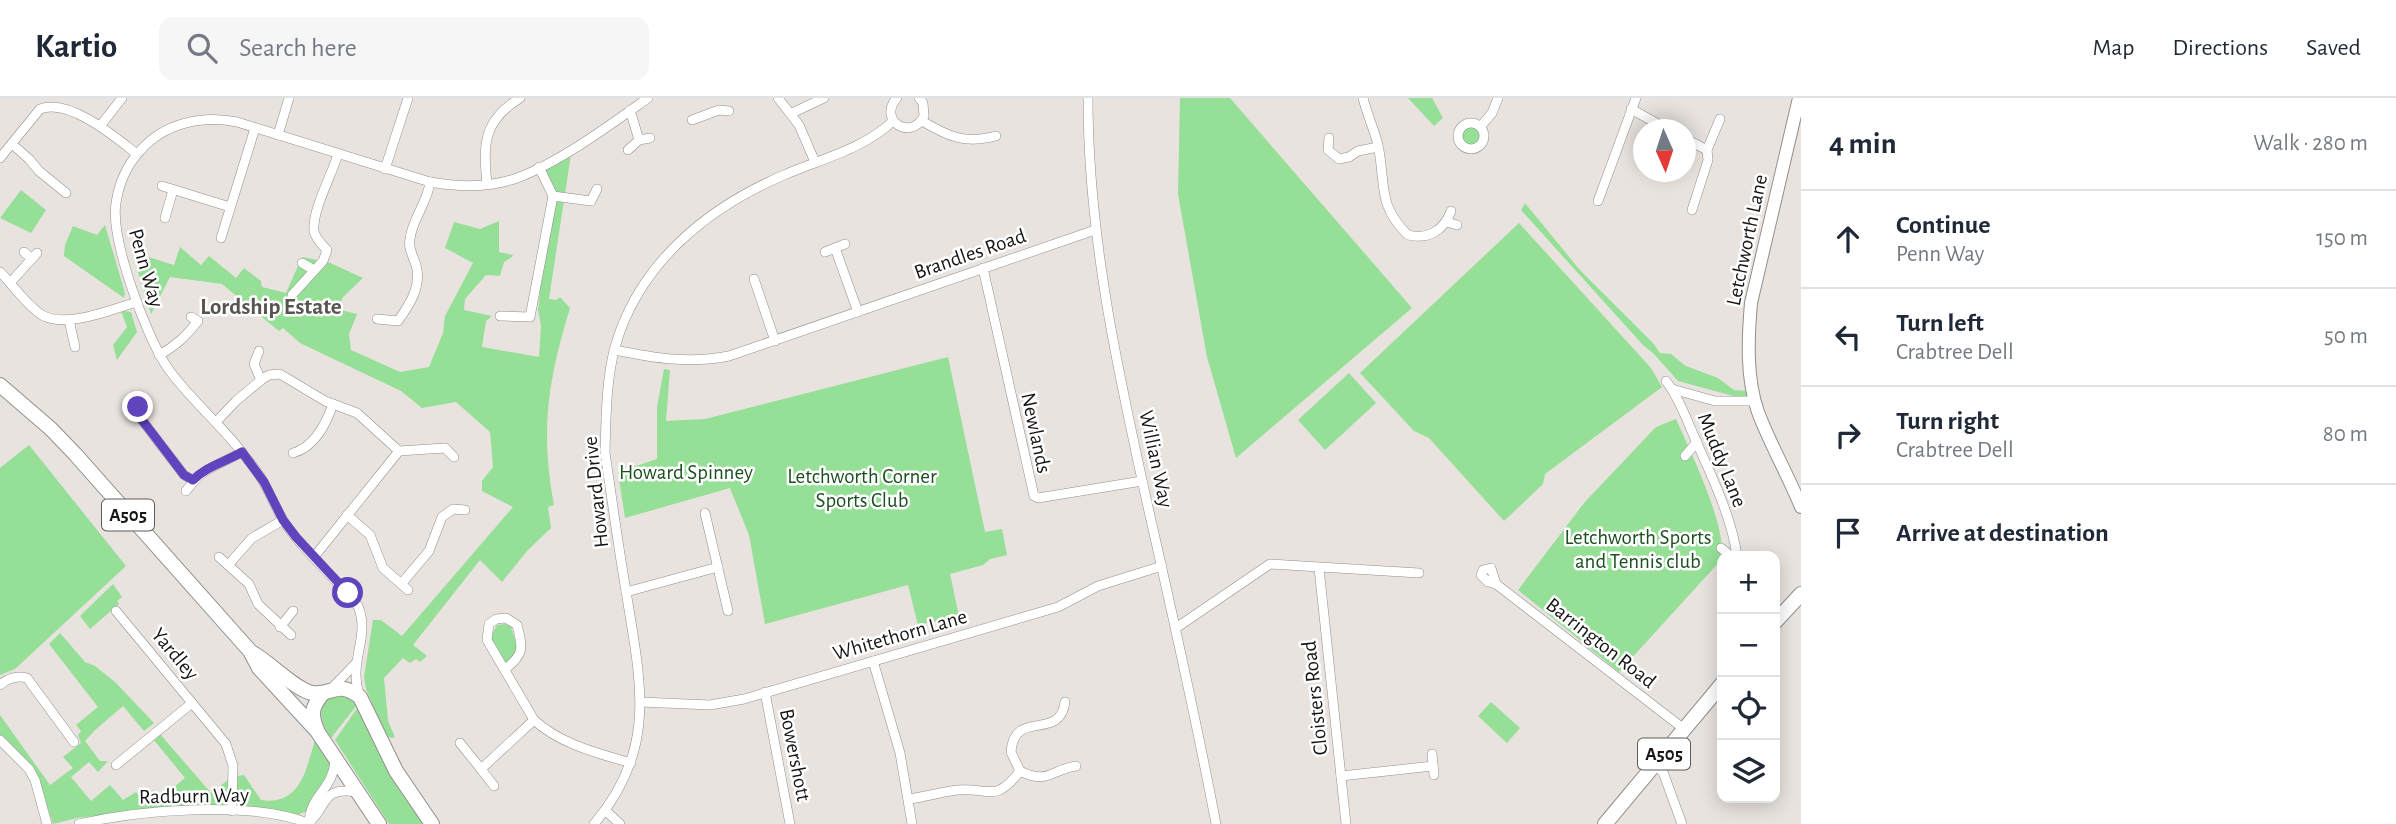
<!DOCTYPE html>
<meta charset="utf-8">
<style>
:root{--surface:#fff;--page:#f6f6f7;--text:#1f2937;--muted:#747a83;--line:#e0e1e3}
body{margin:0;font-family:"Alegreya Sans",sans-serif;background:var(--page);color:var(--text)}
.controls{position:absolute;right:21px;bottom:21px;display:grid;overflow:hidden;border-radius:14px;box-shadow:0 4px 18px #0003}
.controls button{width:63px;height:63px;display:grid;place-items:center;padding:0;border:0;border-bottom:2px solid var(--line);background:var(--surface);color:var(--text);font:35px sans-serif}
.compass{position:absolute;left:1633px;top:21px;width:63px;height:63px;border-radius:50%;background:var(--surface);box-shadow:0 4px 18px #0003;rotate:177deg}
.stop{position:absolute;width:21px;height:21px;margin:-16px;border:5px solid #6044bd;border-radius:50%;background:#fff}
.stop.end{background:#6044bd;border-color:#fff;box-shadow:0 2px 7px #0008}
.list{margin:0;padding:0;list-style:none}
h2{display:flex;justify-content:space-between;align-items:center;height:91px;margin:0;padding:0 28px;font-size:30px}
h2 small{font-size:23px;font-weight:400;color:var(--muted)}
.list li{display:grid;grid-template-columns:46px 1fr auto;gap:21px;align-items:center;box-sizing:border-box;height:98px;padding:0 28px;border-top:2px solid var(--line)}
.list b{display:block;font-size:26px;white-space:nowrap}
.list p{margin:0;font-size:23px;white-space:nowrap;color:var(--muted)}
.list em{font-size:23px;font-style:normal;color:var(--muted)}
.icon{flex:none;width:38px;height:38px;fill:none;stroke:currentColor;stroke-width:2;stroke-linecap:round;stroke-linejoin:round}
.map{position:relative;flex:none;width:1801px;height:726px;overflow:hidden}
header{display:flex;align-items:center;gap:42px;box-sizing:border-box;height:98px;padding:0 35px;background:var(--surface);border-bottom:2px solid var(--line)}
header strong{font-size:33px}
nav{display:flex;gap:38px;margin-inline-start:auto;font-size:24px}
.search{width:490px;height:63px;background:var(--page);display:flex;align-items:center;gap:18px;box-sizing:border-box;padding:0 24px;border-radius:14px;color:var(--muted);font-size:26px}
main{display:flex}
aside{flex:1;background:var(--surface)}
.map>svg:first-child{display:block}
</style>
<header>
<strong>Kartio</strong>
<div class="search"><svg class="icon" aria-label="search" viewBox="0 0 24 24"><circle cx="10" cy="10" r="6"/><path d="M15 15l6 6"/></svg>Search here</div>
<nav><a>Map</a><a>Directions</a><a>Saved</a></nav>
</header>
<main>
<div class="map">
<svg width="1801" height="726" viewBox="0 0 1801 726">
<rect width="100%" height="100%" fill="#e8e3df"/>
<g fill="#95df97">
<polygon points="1180,0 1230,0 1412,210 1236,360 1207,259 1178,96"/>
<polygon points="1408,0 1432,0 1443,20 1434,28"/>
<circle cx="1471" cy="38" r="13"/>
<path d="M571,56L549,201L556,202L560,199L570,210C548,282 540,333 554,407L548,409L551,430L527,453L502,484L480,462L413,547L427,558L420,564L416,561L410,565L403,560L384,580L388,623L395,639L392,640L386,638L366,591L364,579L373,522H381L402,538L513,409L482,393V383L493,369L490,334L456,304L422,310L401,293L300,245L283,230L279,233L222,186L170,179L151,216L132,154L174,167L180,149L201,167L209,158L236,180L244,170L261,183L262,189L286,195L302,159L328,164L363,180L343,199L337,211L357,216L349,236L351,252L400,274L429,269L443,235L445,218L473,165L445,150L454,124L480,131L499,123V154L513,157L512,159L504,164L500,178L486,177L465,201L464,212L492,218L486,223L482,249L539,259L541,228L538,212L543,167L555,94L544,72Z"/>
<polygon points="21,92 46,112 31,135 0,120"/>
<polygon points="1525,105 1579,171 1653,245 1660,255 1671,256 1686,268 1718,280 1734,292 1747,293 1748,302 1678,283 1654,256 1643,247 1521,112"/>
<polygon points="1519,125 1651,270 1662,289 1545,376 1543,386 1504,423 1429,340 1414,333 1360,275"/>
<polygon points="105,127 125,195 124,200 64,158 65,147 73,128 97,137"/>
<polygon points="121,213 131,214 137,234 117,262 113,247 127,229"/>
<polygon points="948,259 985,434 1002,431 1007,457 990,461 983,467 950,476 959,518 918,527 908,487 765,526 749,437 730,390 625,420 618,374 657,361 657,309 664,271 670,272 666,323 705,321"/>
<polygon points="1349,275 1376,305 1325,352 1298,322"/>
<path d="M1676,321C1691,355 1726,426 1722,461L1619,574L1518,492L1584,405L1656,329Z"/>
<polygon points="29,347 126,468 15,571 0,577 0,370"/>
<polygon points="113,486 122,499 117,503 119,506 90,531 80,518"/>
<polygon points="505,526 511,528 518,553 506,565 490,540 497,527"/>
<polygon points="60,535 85,564 95,568 115,584 154,625 144,633 123,608 95,632 85,643 100,663 108,663 98,674 89,664 71,679 91,703 110,687 123,702 136,694 142,701 154,692 159,699 163,698 185,680 153,641 160,636 211,695 228,682 229,698 228,705 222,708 146,712 77,720 53,726 39,683 30,670 0,637 0,617 50,687 73,670 63,659 81,645 78,637 81,633 76,627 98,609 49,546"/>
<path d="M344,597L357,607L331,640C318,622 314,599 344,597Z"/>
<polygon points="1491,604 1520,630 1507,645 1478,618"/>
<polygon points="358,609 429,726 389,726 335,642"/>
<path d="M315,642L331,664V674L307,713L297,717L242,709L238,705L237,678L244,677L261,702C301,708 306,671 315,642Z"/>
</g>
<g fill="none" stroke-linecap="round" stroke-linejoin="round">
<g stroke="#928f8b" stroke-width="10">
<g id="street">
<polyline points="778,0 799,27 815,64"/>
<path d="M897,0C877,22 911,44 924,18L923,5L919,0"/>
<path d="M1088,0C1088,139 1118,274 1148,409C1172,514 1196,620 1216,726"/>
<path d="M1363,0C1367,16 1374,31 1378,47C1386,86 1377,107 1408,137C1429,142 1444,132 1451,113"/>
<polyline points="1631,11 1669,32"/>
<polyline points="630,12 639,42"/>
<polyline points="792,15 824,0"/>
<polyline points="692,22 719,12 729,13"/>
<path d="M922,23C949,39 965,46 996,38"/>
<circle cx="1471" cy="38" r="13"/>
<polyline points="101,27 122,0"/>
<polyline points="1481,28 1492,15 1498,0"/>
<polyline points="278,37 289,0"/>
<polyline points="1329,40 1328,52 1339,61 1349,59 1358,53 1378,49"/>
<polyline points="1686,41 1707,52"/>
<polyline points="12,46 29,61 39,73 66,95"/>
<polyline points="628,52 639,42 650,40"/>
<path d="M0,60L40,11C69,0 114,38 137,56"/>
<polyline points="385,71 408,0"/>
<path d="M487,86C483,46 483,23 520,0"/>
<polyline points="162,88 230,109"/>
<polyline points="553,98 591,103 597,91"/>
<polyline points="1598,103 1636,0"/>
<polyline points="1692,112 1708,62 1707,52 1720,21"/>
<polyline points="165,120 173,92"/>
<polyline points="1447,124 1457,127"/>
<polyline points="221,140 255,30"/>
<polyline points="835,150 858,214"/>
<polyline points="24,154 32,161"/>
<polyline points="825,154 845,146"/>
<polyline points="302,165 314,172"/>
<polyline points="983,170 1034,398 1038,400 1142,383"/>
<path d="M0,174C14,188 25,206 42,217C66,231 112,211 137,204"/>
<polyline points="754,181 775,243"/>
<polyline points="10,185 37,155"/>
<path d="M292,197L323,163L327,152C322,147 315,140 314,133C312,112 332,77 338,56"/>
<polyline points="500,218 530,219 553,98 539,69"/>
<path d="M377,221L398,223C410,206 422,188 416,167C413,158 408,150 410,141C412,121 428,104 430,84"/>
<polyline points="69,222 75,249"/>
<path d="M615,252C654,260 689,266 729,258L1095,132"/>
<polyline points="259,253 254,266 261,282"/>
<path d="M159,257C176,248 186,238 198,223L191,219"/>
<path d="M1666,283C1678,299 1685,317 1693,336C1710,375 1731,416 1737,458"/>
<polyline points="1672,291 1715,303 1755,303"/>
<polyline points="138,309 138,317 184,377 193,382"/>
<polyline points="216,324 236,303 261,282 269,277 280,276 325,303 357,315 399,353 314,459"/>
<polyline points="399,353 445,350 454,359"/>
<path d="M293,355C315,349 326,326 333,306"/>
<polyline points="1685,358 1697,344"/>
<path d="M186,393C204,368 218,368 242,354"/>
<polyline points="705,415 728,513"/>
<polyline points="347,417 370,437 383,470 408,492"/>
<polyline points="1721,450 1731,458"/>
<polyline points="219,459 249,486 258,506 291,537"/>
<polyline points="229,466 252,440 283,422"/>
<polyline points="1319,470 1346,726"/>
<polyline points="402,485 429,453 442,419 453,411 465,412"/>
<polyline points="1496,486 1491,470 1483,472 1481,477 1488,484 1496,486 1684,631"/>
<polyline points="626,494 718,469"/>
<polyline points="116,513 226,646 233,668 232,713"/>
<polyline points="280,529 293,513"/>
<polyline points="1176,530 1270,466 1419,475"/>
<polyline points="873,563 900,655 912,726"/>
<path d="M505,571C524,557 523,550 517,527L506,520L496,521L489,526L487,542L534,622C560,646 597,655 631,665"/>
<path d="M0,587C8,580 16,577 27,580L74,644"/>
<polyline points="332,590 355,566"/>
<polyline points="765,594 790,726"/>
<path d="M360,599C347,563 371,540 358,508C335,479 305,455 285,425C277,413 272,399 265,387C260,376 251,366 244,357C221,326 189,301 167,269C146,238 110,141 116,105C119,85 127,67 140,53C164,25 202,17 237,24L430,84C458,89 489,90 517,80C560,64 610,27 648,0"/>
<polyline points="641,604 710,607 744,601 1058,509 1098,488 1162,468"/>
<polyline points="0,642 29,671 35,682 47,726"/>
<polyline points="460,645 481,671"/>
<polyline points="1432,656 1434,677"/>
<polyline points="116,667 192,605"/>
<polyline points="1655,667 1663,674 1682,726"/>
<path d="M1020,673L1011,654C1014,610 1060,644 1065,604"/>
<polyline points="1341,678 1433,668"/>
<polyline points="494,688 481,671 534,622"/>
<path d="M909,701C925,699 941,694 957,692C989,689 995,706 1020,673C1048,687 1050,672 1076,668"/>
<polyline points="605,712 620,726"/>
<path d="M309,725C310,696 334,692 335,661"/>
<path d="M309,725C328,707 322,688 357,694"/>
<path d="M79,726C140,712 252,702 310,726"/>
<path d="M594,726C659,650 640,582 626,493C618,447 612,401 605,355C606,321 606,282 615,249C639,165 707,110 784,77C821,61 864,51 893,23"/>
</g>
</g>
<g stroke="#928f8b" stroke-width="14">
<path id="secondary" d="M1799,0L1751,205C1748,240 1746,280 1758,314C1770,346 1788,377 1801,409"/>
</g>
<g stroke="#928f8b" stroke-width="16">
<g id="primary">
<polyline points="0,287 51,331 75,356 250,553 259,570 317,633 379,726"/>
<polyline points="1775,524 1801,496"/>
<path d="M251,554C270,564 294,591 312,595C332,598 337,581 360,599L396,673L432,726"/>
<path d="M317,632C310,615 312,609 323,595"/>
<polyline points="1605,726 1722,586"/>
</g>
</g>
<use href="#street" stroke="#fff" stroke-width="9"/>
<use href="#secondary" stroke="#fff" stroke-width="12"/>
<use href="#primary" stroke="#fff" stroke-width="14"/>
</g>
<g fill="none" stroke-linecap="round" stroke-linejoin="round">
<path stroke="#6044bd" stroke-width="9" d="M138,309V317L149,331L184,377L193,382C207,368 225,364 242,354L264,384L283,422L296,439L348,495"/>
</g>
<g text-anchor="middle" dominant-baseline="central" stroke-width="5" stroke-linejoin="round" paint-order="stroke">
<g fill="#fff" stroke="#5d5c5b" stroke-width="2">
<rect x="102" y="401.5" width="52" height="31" rx="5"/>
<rect x="1638" y="640.5" width="52" height="31" rx="5"/>
</g>
<g font-size="19" font-weight="bold" fill="#181615">
<text x="128" y="417">A505</text>
<text x="1664" y="656">A505</text>
</g>
<g font-size="21" fill="#181615" stroke="#fff">
<text transform="translate(1747 142) rotate(-78)">Letchworth Lane</text>
<text transform="translate(970 156) rotate(-19)">Brandles Road</text>
<text transform="translate(146 170) rotate(74)">Penn Way</text>
<text transform="translate(1036 335) rotate(78)">Newlands</text>
<text transform="translate(1156 361) rotate(78)">Willian Way</text>
<text transform="translate(1722 362) rotate(68)">Muddy Lane</text>
<text transform="translate(596 394) rotate(-96)">Howard Drive</text>
<text transform="translate(900 537) rotate(-16)">Whitethorn Lane</text>
<text transform="translate(1601 545) rotate(38)">Barrington Road</text>
<text transform="translate(175 556) rotate(50)">Yardley</text>
<text transform="translate(1315 600) rotate(-96)">Cloisters Road</text>
<text transform="translate(795 657) rotate(79)">Bowershott</text>
<text transform="translate(194 698) rotate(-1)">Radburn Way</text>
</g>
<g font-size="21" fill="#1c5020" stroke="#fff">
<text x="686" y="374">Howard Spinney</text>
<text x="862" y="378">Letchworth Corner<tspan x="862" dy="24">Sports Club</tspan></text>
<text x="1638" y="439">Letchworth Sports<tspan x="1638" dy="24">and Tennis club</tspan></text>
</g>
<g font-size="23" font-weight="bold" fill="#585450" stroke="#fff">
<text x="271" y="209">Lordship Estate</text>
</g>
</g>
</svg>
<div class="controls">
<button>+</button>
<button>−</button>
<button><svg class="icon" aria-label="locate" viewBox="0 0 24 24"><circle cx="12" cy="12" r="6"/><path d="M12 2v4M12 18v4M2 12h4M18 12h4"/></svg></button>
<button><svg class="icon" aria-label="layers" viewBox="0 0 24 24"><path d="M12 4l9 5-9 5-9-5zM3 14l9 5 9-5"/></svg></button>
</div>
<svg class="compass" viewBox="-18 -18 36 36"><path d="M0-13l5 13h-10z" fill="#e53935"/><path d="M0 13l5-13h-10z" fill="#747a83"/></svg>
<div class="stop" style="left:348px;top:495px"></div>
<div class="stop end" style="left:138px;top:309px"></div>
</div>
<aside>
<h2>4 min<small>Walk · 280 m</small></h2>
<ul class="list">
<li><svg class="icon" aria-label="ahead" viewBox="0 0 24 24"><path d="M12 20V5M6 11l6-6 6 6"/></svg><div><b>Continue</b><p>Penn Way</p></div><em>150 m</em></li>
<li><svg class="icon" aria-label="left" viewBox="0 0 24 24"><path d="M17 20v-9H6M10 6l-5 5 5 5"/></svg><div><b>Turn left</b><p>Crabtree Dell</p></div><em>50 m</em></li>
<li><svg class="icon" aria-label="right" viewBox="0 0 24 24"><path d="M7 20v-9h11M14 6l5 5-5 5"/></svg><div><b>Turn right</b><p>Crabtree Dell</p></div><em>80 m</em></li>
<li><svg class="icon" aria-label="arrive" viewBox="0 0 24 24"><path d="M6 21V4h12l-3 4 3 4H6"/></svg><div><b>Arrive at destination</b></div></li>
</ul>
</aside>
</main>
